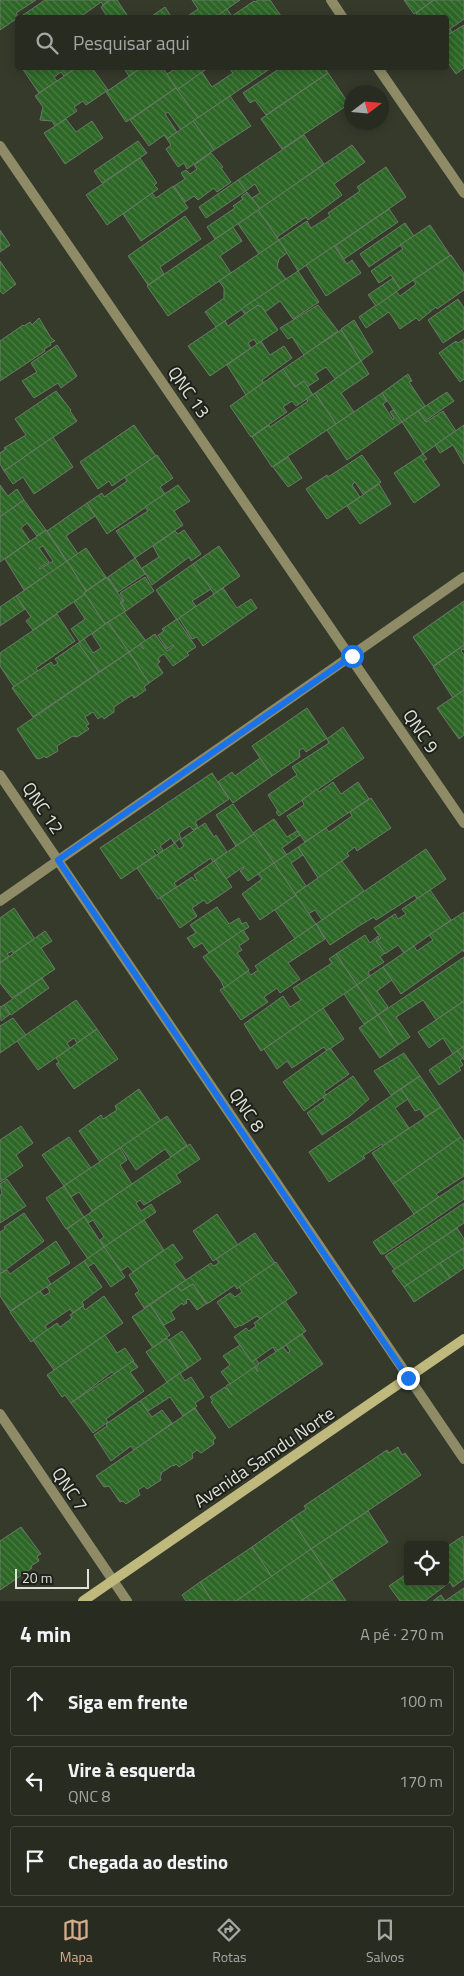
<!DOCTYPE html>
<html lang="pt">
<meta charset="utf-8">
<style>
:root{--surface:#282c20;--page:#303429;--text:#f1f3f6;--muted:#a5a7a5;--line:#44483e;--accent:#d6ab8b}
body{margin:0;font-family:"Titillium Web",sans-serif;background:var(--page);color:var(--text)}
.controls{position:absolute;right:15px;bottom:15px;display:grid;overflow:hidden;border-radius:5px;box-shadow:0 2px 12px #0003}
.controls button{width:45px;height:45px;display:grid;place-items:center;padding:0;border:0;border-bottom:1px solid var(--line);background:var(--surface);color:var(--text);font:25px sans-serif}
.compass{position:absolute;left:344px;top:85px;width:45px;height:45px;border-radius:50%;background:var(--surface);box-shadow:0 2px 12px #0003;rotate:74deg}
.scale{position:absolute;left:15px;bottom:12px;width:74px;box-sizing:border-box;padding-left:5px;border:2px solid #dfe2d9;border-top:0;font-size:14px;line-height:18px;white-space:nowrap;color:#dfe2d9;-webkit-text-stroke:4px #1e2019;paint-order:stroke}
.stop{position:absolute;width:15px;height:15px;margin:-11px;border:4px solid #1a73e8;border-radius:50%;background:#fff}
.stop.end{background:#1a73e8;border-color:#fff;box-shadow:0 1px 5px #0008}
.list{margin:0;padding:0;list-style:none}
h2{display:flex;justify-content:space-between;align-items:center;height:65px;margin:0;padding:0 20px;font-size:21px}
h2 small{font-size:16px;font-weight:400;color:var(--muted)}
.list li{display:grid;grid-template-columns:32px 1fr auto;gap:15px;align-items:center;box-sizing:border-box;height:70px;margin:0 10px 10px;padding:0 10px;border:1px solid var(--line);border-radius:5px}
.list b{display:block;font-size:19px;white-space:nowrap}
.list p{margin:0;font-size:16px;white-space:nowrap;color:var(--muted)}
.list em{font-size:16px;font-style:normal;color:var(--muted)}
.icon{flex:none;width:28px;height:28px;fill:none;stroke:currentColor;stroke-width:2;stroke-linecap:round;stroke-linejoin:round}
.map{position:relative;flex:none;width:464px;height:1601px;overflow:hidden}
.search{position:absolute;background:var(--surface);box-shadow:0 2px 12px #0003;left:15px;right:15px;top:15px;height:55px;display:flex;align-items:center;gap:12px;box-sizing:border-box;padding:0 18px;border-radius:5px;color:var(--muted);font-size:19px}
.sheet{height:305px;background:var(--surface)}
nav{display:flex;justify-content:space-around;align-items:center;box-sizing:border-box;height:70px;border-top:1px solid var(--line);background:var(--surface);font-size:14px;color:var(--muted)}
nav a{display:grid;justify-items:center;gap:2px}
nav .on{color:var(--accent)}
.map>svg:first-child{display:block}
</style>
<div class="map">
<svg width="464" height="1601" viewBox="0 0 464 1601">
<defs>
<pattern id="building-back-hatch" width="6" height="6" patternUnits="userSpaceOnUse" patternTransform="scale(1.25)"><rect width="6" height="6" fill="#2d6726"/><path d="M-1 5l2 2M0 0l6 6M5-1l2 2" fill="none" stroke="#4b7c45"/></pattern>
</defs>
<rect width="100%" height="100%" fill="#353a2b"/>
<g fill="url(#building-back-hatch)" stroke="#6c796a" fill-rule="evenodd">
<polygon points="0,0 36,0 16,13 19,17 0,30"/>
<polygon points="45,0 110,0 103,5 101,2 79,18 24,18 23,15"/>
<polygon points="110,0 117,0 129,18 108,18 101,7"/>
<polygon points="192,0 240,0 214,18 185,18 198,9"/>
<polygon points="258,0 270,0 281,16 214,18 227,9 232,16 254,1 255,2"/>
<polygon points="404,0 434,0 414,14"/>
<polygon points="434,0 464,0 464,19 450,29 452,32 446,36 446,18 419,18 416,13"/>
<polygon points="165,7 172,18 149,18"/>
<polygon points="464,25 464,68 456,74 446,60 446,36"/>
<polygon points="22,68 77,68 64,76 61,72 54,77 57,81 39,93"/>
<polygon points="76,68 92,68 108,90 86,105 83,101 74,107 77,111 55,126 52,121 40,120 43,107 35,96"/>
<polygon points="124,68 141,68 129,76"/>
<polygon points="141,68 163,68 176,88 126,122 106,92"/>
<polygon points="177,68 208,68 177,90 167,74"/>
<polygon points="229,68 271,68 198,118 177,90 202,72 212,87 233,73"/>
<polygon points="278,68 325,68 328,73 266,115 255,100 250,103 243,93 279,69"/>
<polygon points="328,73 349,104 282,149 261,119"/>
<polygon points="176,88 198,118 181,130 168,112 165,114 177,132 167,139 164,135 149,146 130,120"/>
<polygon points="230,96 251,126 214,150 193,121"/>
<polygon points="66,119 76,132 92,121 103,138 65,164 44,133"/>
<polygon points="193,121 214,150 187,169 184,163 178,167 166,149 171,145 167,139"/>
<polygon points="304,135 324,164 260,209 252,198 260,193 255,184 246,191 238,180"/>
<polygon points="138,141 147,153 102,183 94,171"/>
<polygon points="352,145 365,162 334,184 342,195 308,220 306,217 277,237 258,210"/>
<polygon points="211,153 223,167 221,168 231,182 217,192 214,188 198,200 194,196 185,202 174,186 185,179 181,173 186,170 190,174 197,169 194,165"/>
<polygon points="140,158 157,183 154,185 158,189 107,225 86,195"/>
<polygon points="386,167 406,197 298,271 279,240 307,221 311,228 316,225 330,216 328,213 360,191 357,187"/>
<polygon points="238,180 246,191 206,218 199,207"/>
<polygon points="173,186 188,208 141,241 123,214 152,193 156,198"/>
<polygon points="247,192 260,209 215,239 207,227 235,208 233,206 243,199 241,197"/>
<polygon points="389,209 398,222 344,259 335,246"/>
<polygon points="258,210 279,240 259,254 238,224"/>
<polygon points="185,216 201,239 160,267 164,274 148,285 128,256"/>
<polygon points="405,223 414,236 369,267 360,254"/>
<polygon points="430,225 450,255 449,256 400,289 391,275 379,283 371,271 403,249 400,245"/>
<polygon points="233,227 242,241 220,256 231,273 168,316 147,286"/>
<polygon points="0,230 10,245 0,252"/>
<polygon points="279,240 287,253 279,259 277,267 286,279 216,327 205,312 224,298 224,288 219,281"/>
<polygon points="334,246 347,264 352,260 361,273 326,296 306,265"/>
<polygon points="451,255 464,274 464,290 437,309 436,307 419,321 416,318 400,329 389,312 366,328 359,317 396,291 400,296 416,284 413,280"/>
<polygon points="0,261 16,284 3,294 0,291"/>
<polygon points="298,271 319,302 293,319 280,301 265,312 258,305 245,314 241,309"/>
<polygon points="393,278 400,289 376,306 368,295"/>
<polygon points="458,299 464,308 464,329 443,343 428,320"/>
<polygon points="258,305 260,307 261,306 278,330 257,344 254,339 248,343 251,348 210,376 188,346 225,321 228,326"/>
<polygon points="318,305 338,331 304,355 292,337 288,339 280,328"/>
<polygon points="39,318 51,338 55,341 50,343 51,345 44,349 45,351 0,381 0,341 23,325 24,326 30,322 32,325"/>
<polygon points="354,320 373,352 361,361 341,329"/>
<polygon points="341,330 361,361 335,379 326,367 315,374 319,379 307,387 304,381 295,387 283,369"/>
<polygon points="464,339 464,379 460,382 439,353 456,341 458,343"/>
<polygon points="261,341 270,355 284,346 292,358 262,380 264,383 246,395 227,365"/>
<polygon points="57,345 77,376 61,388 58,383 34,398 22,381 37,372 31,363"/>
<polygon points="361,361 369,374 341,393 354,412 336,424 315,393"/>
<polygon points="283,369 295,387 304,381 313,395 296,406 292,401 283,407 287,412 251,437 230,406"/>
<polygon points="408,374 412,381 409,382 425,406 402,422 382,393"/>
<polygon points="56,391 71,410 70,411 77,421 4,471 0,464 0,453 6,449 4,448 26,435 15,419"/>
<polygon points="447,392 454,401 425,421 418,411"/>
<polygon points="315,393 336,424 272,467 252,437 269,425 270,427 308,401 306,399"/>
<polygon points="382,393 387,401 383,404 393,420 394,418 390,412 393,410 402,422 347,460 327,430"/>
<polygon points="418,411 426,422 443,411 456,431 423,454 402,422"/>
<polygon points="134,425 156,456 112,486 109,481 98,489 80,462"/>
<polygon points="464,425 464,464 453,445 440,453 435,445"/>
<polygon points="53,437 73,467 34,494 23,477 13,484 4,471"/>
<polygon points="423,454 427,459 423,461 440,485 414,503 394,473"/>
<polygon points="157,455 173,478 160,487 165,494 107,534 87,503 102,493 104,497 127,481 125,477"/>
<polygon points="362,455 381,482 363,494 355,482 352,485 360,497 327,519 306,489 327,475 328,477"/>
<polygon points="288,457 302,478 288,487 273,467"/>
<polygon points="379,484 391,504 360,524 347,506"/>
<polygon points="0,485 8,496 17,489 24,500 0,517"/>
<polygon points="178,485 190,501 174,511 183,525 135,558 116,531 148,511 145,507"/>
<polygon points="24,500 46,530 37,536 27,523 21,528 30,541 0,562 0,517"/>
<polygon points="87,503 95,516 66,536 78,554 67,561 47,531"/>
<path d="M46,530L67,562L24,590L5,559ZM43,546L53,561L40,569L39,568L49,562L39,548Z"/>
<polygon points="184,530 201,554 191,561 189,557 152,585 142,568 159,557 153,546 175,531 178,534"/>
<polygon points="219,546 240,576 214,594 193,564"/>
<polygon points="86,548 106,577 86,591 67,561"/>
<polygon points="135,558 145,574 118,592 108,577"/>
<polygon points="67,561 86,591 84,593 85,594 33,630 26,621 31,617 16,596"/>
<polygon points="193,564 211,589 192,601 196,606 177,620 156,590"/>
<polygon points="107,577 123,601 120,603 126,611 105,624 84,593"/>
<polygon points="145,577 154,591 126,611 121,603 124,601 120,593"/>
<polygon points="223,588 237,608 251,599 257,608 203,646 197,637 192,639 179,618"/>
<polygon points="85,594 105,624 80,642 71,629 85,619 74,602"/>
<polygon points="16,596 25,609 0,626 0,607"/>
<polygon points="464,601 464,645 433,666 413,637"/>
<polygon points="124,612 146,641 129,652 108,622"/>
<polygon points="57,614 75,641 36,668 38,671 14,687 0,666 0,653"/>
<polygon points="177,619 196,647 187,653 189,655 173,666 164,654 158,658 160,662 157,664 163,673 149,683 129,652 139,645 144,649 140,644 155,634 167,651 174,646 173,645 167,649 158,635 164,631 162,629"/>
<polygon points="108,622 129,652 99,672 78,643 84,639 93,653 101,648 92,634"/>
<polygon points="78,643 99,672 33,717 12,688 51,662 54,666 58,663 55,659"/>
<polygon points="464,645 464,650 463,649 461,651 463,654 464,654 464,690 453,698 433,667"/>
<polygon points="129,652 149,683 144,687 146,690 134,698 132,695 114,707 114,712 104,719 102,716 98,719 93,712 85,717 89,724 86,726 89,729 77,737 73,736 57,746 58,751 46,758 45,756 39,759 36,758 17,729"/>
<polygon points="464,690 464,735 459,739 437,708"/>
<polygon points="307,708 327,738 306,752 303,748 299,751 300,757 272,776 252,746"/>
<polygon points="343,727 364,758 279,816 276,812 278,811 268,795 297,775 292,767 329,743 327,739"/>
<polygon points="260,758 272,776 233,803 218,782 232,772 235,776"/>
<polygon points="212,773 229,799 195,822 198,827 193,830 190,826 182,831 179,834 181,838 174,843 171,838 160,846 163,850 159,854 155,849 153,851 156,855 121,879 100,848"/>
<polygon points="333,782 341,794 358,782 369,799 305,842 287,816 304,805 302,800 317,789 319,792"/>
<polygon points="371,798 391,828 357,851 355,847 347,853 349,856 318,878 298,847 326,828 329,832 352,816 350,812"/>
<polygon points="233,804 254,834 236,846 216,815"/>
<polygon points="274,819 287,837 297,831 300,835 282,848 287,855 274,863 253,833"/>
<polygon points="205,823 214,837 216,835 227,852 213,862 211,858 174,883 177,887 158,899 137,868 175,843 179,849 184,846 180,840"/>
<polygon points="254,834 274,863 248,881 240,871 244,868 243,867 226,879 214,861"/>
<polygon points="298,847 303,855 291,863 306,886 295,894 274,863"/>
<polygon points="426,849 446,879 417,899 415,895 376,920 374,917 359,926 330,945 316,924"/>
<polygon points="214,861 232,887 207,904 204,900 192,908 197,916 180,928 160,898 192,877 195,881 197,880 194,875"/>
<polygon points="342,861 364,891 322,920 315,910 308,914 295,894"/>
<polygon points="274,863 296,895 260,920 242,894 262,879 258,874"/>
<polygon points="430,890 451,920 404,953 398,945 385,954 376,941 381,938 374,928 395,914 398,919 406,914 402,909"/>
<polygon points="296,895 316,924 295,939 275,910"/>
<polygon points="217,907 229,924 239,918 242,924 246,922 249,927 209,953 202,943 194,948 187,938 196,933 190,925"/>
<polygon points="14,908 35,939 13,953 12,951 7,954 9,956 0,963 0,918"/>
<polygon points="464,912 464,952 463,950 401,994 383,967 414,946 417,951 433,940 429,935"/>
<polygon points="316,924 325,939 288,963 300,979 280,993 277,988 264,997 268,1002 241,1020 220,990 248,971 251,975 258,970 255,966"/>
<polygon points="243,930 249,939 239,946 242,950 237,953 249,970 224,988 221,981 203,957"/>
<polygon points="45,931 52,941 41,948 55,969 12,998 0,983 0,963"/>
<polygon points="365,935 370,943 378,936 379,939 376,941 385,953 380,957 384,962 368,972 370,976 357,985 336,954"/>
<polygon points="336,954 357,985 261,1051 244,1024 283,996 290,1007 301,1000 293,988 332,963 329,959"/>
<polygon points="464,957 464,1001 436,1020 423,1000 396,1017 410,1037 398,1045 378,1015"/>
<polygon points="383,967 392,980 377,991 388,1007 378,1015 357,985"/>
<polygon points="42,978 49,988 11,1015 4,1005"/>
<polygon points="357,985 378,1015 364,1024 344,994"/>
<polygon points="76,1000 97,1029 77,1043 74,1038 67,1043 70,1048 38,1070 17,1041"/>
<polygon points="464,1001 464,1046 453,1054 443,1038 429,1048 418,1032"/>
<polygon points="4,1005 10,1014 1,1021 0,1007"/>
<polygon points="323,1008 344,1039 327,1051 324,1047 292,1068 287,1061 277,1069 264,1049"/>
<polygon points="378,1015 398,1045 380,1058 359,1028"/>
<polygon points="13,1018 26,1035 0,1053 0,1026"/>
<polygon points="97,1029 118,1059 74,1089 56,1064 59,1062 56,1058"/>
<polygon points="464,1046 464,1060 457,1051"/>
<polygon points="330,1048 349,1074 324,1092 326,1095 304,1111 283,1082"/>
<polygon points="457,1051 463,1058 460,1060 463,1065 459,1068 461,1070 439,1085 429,1070"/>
<polygon points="404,1053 420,1076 391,1095 374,1071"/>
<polygon points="353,1076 369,1099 350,1116 322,1135 307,1113 325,1100 323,1097"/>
<polygon points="420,1076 441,1107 425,1117 420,1109 415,1111 401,1089"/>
<polygon points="139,1089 161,1121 100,1162 79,1131 101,1115 103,1119 117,1110 115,1106"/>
<polygon points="401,1089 408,1099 395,1108 409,1128 383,1146 382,1144 363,1156 365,1158 329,1182 309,1152"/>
<polygon points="441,1107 461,1137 393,1184 372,1153"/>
<polygon points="167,1116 187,1145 171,1157 165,1149 136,1170 121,1147"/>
<polygon points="21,1126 33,1143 16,1155 23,1166 0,1182 0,1140"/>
<polygon points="69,1137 91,1168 64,1186 42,1155"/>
<polygon points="461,1137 464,1141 464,1176 436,1194 439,1197 414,1214 393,1184"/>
<polygon points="190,1144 200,1159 176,1175 181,1182 144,1205 140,1200 136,1203 141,1211 151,1204 156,1212 104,1247 100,1240 104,1237 93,1220 88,1223 84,1217"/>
<polygon points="120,1148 127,1160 120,1165 132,1184 92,1211 79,1192 71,1197 64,1186"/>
<polygon points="7,1179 26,1206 0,1223 0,1195 2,1194 0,1184"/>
<polygon points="464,1180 464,1199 384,1254 381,1254 373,1242"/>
<polygon points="64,1186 84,1217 66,1229 46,1198"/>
<polygon points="464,1203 464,1223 395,1270 385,1256"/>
<polygon points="24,1213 44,1241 0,1274 0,1232 5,1229 4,1227"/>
<polygon points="217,1214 238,1245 213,1261 193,1231"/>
<polygon points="84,1217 104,1247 88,1259 67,1229"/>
<polygon points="144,1220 164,1250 133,1272 128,1266 121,1271 104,1247"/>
<polygon points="457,1228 464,1239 464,1248 404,1287 392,1271"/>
<polygon points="255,1233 275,1263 237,1289 235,1285 207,1304 193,1284 181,1291 177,1286 211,1263 213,1266 219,1263 216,1259"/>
<polygon points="56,1241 70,1263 47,1278 51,1284 10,1311 0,1296 0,1274 7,1270 10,1274"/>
<polygon points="173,1244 183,1258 174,1264 186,1280 144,1308 135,1294 139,1291 129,1275"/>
<polygon points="104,1247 125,1277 111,1287 94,1263 88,1267 84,1261"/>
<polygon points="464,1248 464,1268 450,1278 440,1263"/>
<polygon points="84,1261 102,1287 82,1302 84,1305 73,1313 70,1309 45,1326 48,1330 31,1342 10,1312 40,1291 44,1296 50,1292 47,1287"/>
<polygon points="276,1262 297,1293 260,1319 257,1316 241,1326 240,1325 235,1328 217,1302 230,1293 235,1297 242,1292 239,1287"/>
<polygon points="440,1263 450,1278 414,1302 404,1287"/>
<polygon points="193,1284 206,1304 197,1310 189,1299 186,1300 187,1303 183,1305 182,1303 171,1312 175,1319 164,1325 150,1305 177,1286 181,1291"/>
<polygon points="104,1296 123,1323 54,1370 33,1340 57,1323 60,1327 72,1318 70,1315 83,1306 85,1310"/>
<polygon points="285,1301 306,1331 276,1352 273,1347 252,1362 234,1337 246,1328 249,1331 256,1326 254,1323"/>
<polygon points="150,1305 170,1335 153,1348 132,1317"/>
<polygon points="182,1331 201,1359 188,1368 169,1340"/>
<polygon points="302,1334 323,1364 229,1428 211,1402 213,1401 210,1397 225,1387 232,1395 226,1386 254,1367 258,1372 255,1366 283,1347 288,1353 290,1351 286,1345"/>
<polygon points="105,1335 117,1353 125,1348 134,1361 114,1374 112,1372 71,1403 65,1395 62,1397 47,1375"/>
<polygon points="167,1338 188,1368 167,1382 146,1352"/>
<polygon points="240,1345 252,1362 256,1359 259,1364 230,1384 221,1372 230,1365 223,1356"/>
<polygon points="133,1361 138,1367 130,1372 144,1391 106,1419 108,1422 93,1433 71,1403"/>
<polygon points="180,1373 185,1381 191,1377 204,1397 195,1403 197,1406 183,1416 170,1397 148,1411 140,1401"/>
<polygon points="140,1401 152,1417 162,1410 172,1423 134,1450 131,1446 111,1461 94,1435 107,1426 106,1424"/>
<polygon points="195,1408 216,1438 213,1440 214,1444 201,1453 197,1450 192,1454 193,1458 179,1467 176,1464 174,1466 173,1465 161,1473 162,1474 160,1476 161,1480 147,1489 144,1486 138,1490 140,1495 126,1504 123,1501 120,1502 109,1486 104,1487 96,1476"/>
<polygon points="398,1447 402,1455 405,1453 421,1475 311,1549 291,1519 306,1509 304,1506 387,1450 389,1453"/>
<polygon points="368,1511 388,1542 332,1580 311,1549"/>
<polygon points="291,1519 311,1549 272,1577 252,1547"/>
<polygon points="21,1527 41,1554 37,1556 39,1561 31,1566 32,1568 0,1590 0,1541"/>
<polygon points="463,1536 464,1579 453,1587 450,1582 425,1601 400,1601 389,1586 408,1573 408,1582 445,1582 445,1548"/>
<polygon points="252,1547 272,1577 236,1601 212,1601 200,1582"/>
<polygon points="311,1549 332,1580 301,1601 236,1601"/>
<polygon points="332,1580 346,1601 301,1601"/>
<polygon points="200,1582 212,1601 186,1601 182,1595"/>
<polygon points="464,1588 464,1601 433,1601 441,1595 445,1601"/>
</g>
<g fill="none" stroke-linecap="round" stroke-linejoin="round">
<g stroke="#8e8b66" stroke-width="10">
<polyline points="331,0 343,18"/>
<polyline points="378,68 464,193"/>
<polyline points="0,146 464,823"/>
<polyline points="0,775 464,1459"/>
<polyline points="0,1414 127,1601"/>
</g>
<polyline stroke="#8e8b66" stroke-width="10" points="0,901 464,577"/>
<polyline stroke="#bfb97e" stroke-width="10" points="83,1601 464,1339"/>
</g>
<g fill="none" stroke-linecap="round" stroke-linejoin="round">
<polyline stroke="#1a73e8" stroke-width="6" points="352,656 58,860 408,1378"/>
</g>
<g text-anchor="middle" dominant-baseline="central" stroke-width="4" stroke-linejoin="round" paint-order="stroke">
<g font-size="18" fill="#dfe2d9" stroke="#1e2019">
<text transform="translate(189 392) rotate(55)">QNC 13</text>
<text transform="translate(421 731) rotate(56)">QNC 9</text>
<text transform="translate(43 808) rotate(56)">QNC 12</text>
<text transform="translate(247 1110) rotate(56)">QNC 8</text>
<text transform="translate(264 1457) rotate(-34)">Avenida Samdu Norte</text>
<text transform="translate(70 1489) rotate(56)">QNC 7</text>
</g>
</g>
</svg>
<div class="controls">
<button><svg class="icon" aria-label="locate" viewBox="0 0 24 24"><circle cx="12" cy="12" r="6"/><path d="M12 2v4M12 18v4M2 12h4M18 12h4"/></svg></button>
</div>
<svg class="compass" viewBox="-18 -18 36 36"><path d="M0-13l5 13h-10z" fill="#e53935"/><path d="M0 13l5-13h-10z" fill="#a5a7a5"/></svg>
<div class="scale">20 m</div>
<div class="stop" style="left:352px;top:656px"></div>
<div class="stop end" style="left:408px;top:1378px"></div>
<div class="search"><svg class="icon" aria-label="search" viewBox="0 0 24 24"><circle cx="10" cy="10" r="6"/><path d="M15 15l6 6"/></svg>Pesquisar aqui</div>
</div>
<section class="sheet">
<h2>4 min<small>A pé · 270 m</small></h2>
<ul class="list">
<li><svg class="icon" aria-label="ahead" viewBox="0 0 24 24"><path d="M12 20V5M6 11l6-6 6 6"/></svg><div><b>Siga em frente</b></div><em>100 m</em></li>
<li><svg class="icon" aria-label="left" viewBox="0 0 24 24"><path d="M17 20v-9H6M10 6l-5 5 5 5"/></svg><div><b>Vire à esquerda</b><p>QNC 8</p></div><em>170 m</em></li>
<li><svg class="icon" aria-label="arrive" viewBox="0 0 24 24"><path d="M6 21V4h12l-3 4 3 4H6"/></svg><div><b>Chegada ao destino</b></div></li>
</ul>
</section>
<nav>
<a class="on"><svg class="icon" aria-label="map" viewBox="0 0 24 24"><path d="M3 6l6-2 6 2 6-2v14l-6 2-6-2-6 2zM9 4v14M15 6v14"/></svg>Mapa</a>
<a><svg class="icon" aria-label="directions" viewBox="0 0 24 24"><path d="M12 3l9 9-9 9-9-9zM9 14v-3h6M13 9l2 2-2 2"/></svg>Rotas</a>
<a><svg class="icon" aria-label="saved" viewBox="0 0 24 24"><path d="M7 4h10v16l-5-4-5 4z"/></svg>Salvos</a>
</nav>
